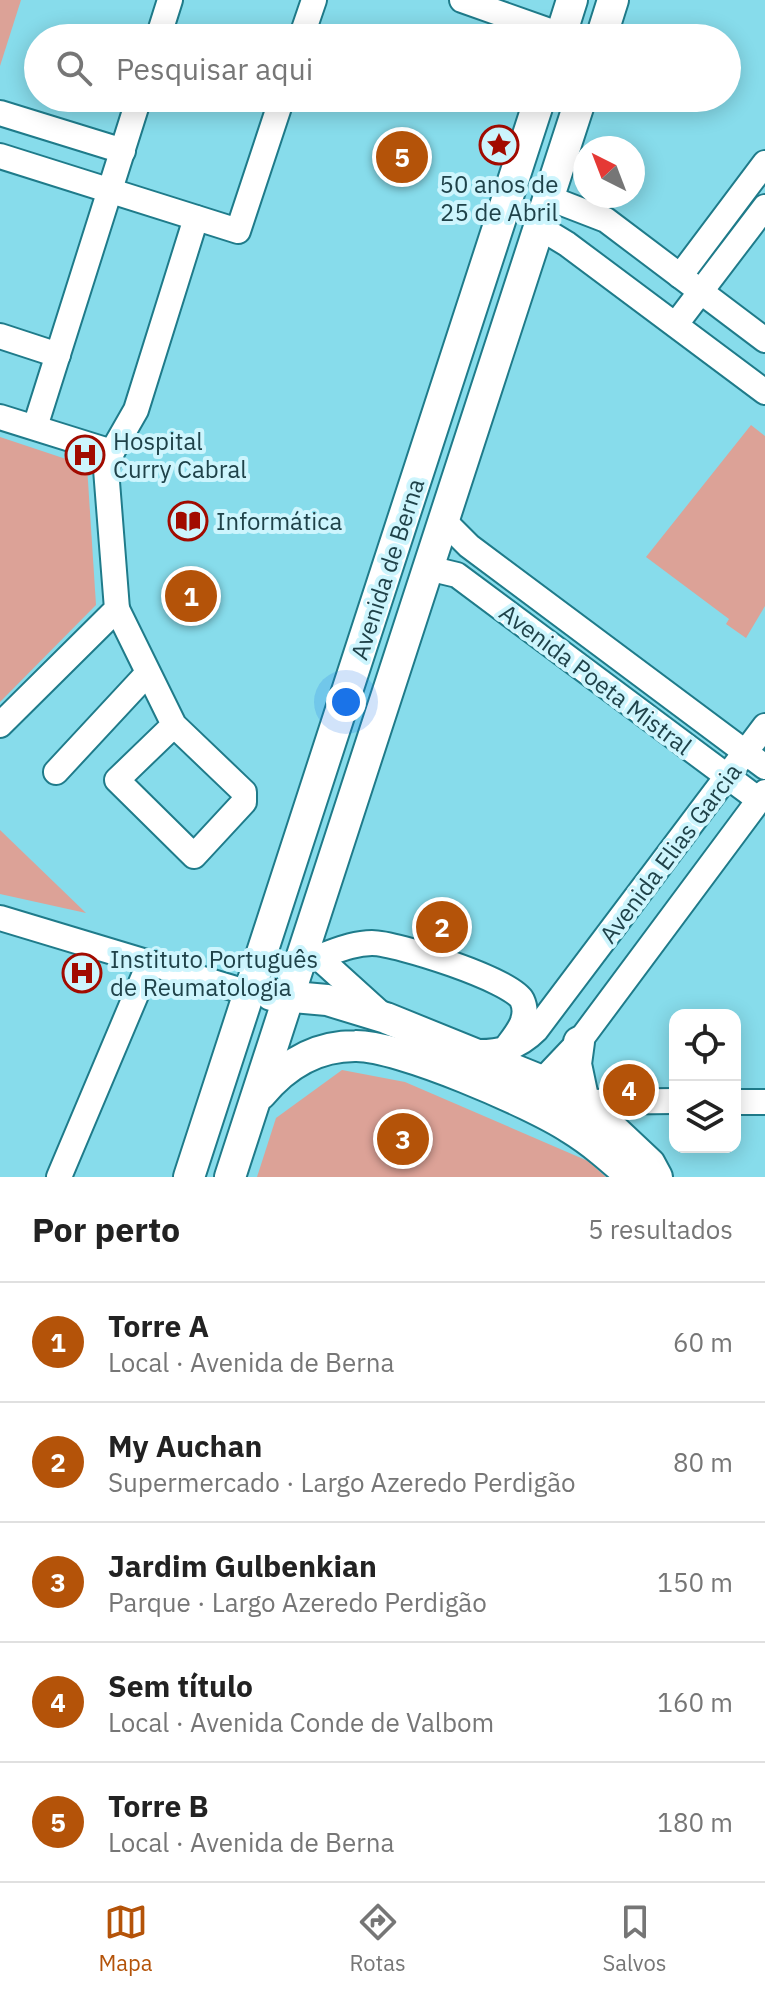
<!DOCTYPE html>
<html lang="pt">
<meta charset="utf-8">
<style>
:root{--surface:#fff;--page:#f6f6f6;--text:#222;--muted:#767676;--line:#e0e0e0;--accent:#b45309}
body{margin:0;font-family:"IBM Plex Sans",sans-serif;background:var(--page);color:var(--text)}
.controls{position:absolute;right:24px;bottom:24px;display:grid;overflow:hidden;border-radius:16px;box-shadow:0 4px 20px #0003}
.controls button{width:72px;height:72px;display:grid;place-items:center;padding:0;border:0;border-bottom:2px solid var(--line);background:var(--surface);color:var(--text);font:40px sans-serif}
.compass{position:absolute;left:573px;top:136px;width:72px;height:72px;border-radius:50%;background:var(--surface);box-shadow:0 4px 20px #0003;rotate:318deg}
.you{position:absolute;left:346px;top:702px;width:28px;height:28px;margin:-20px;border:6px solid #fff;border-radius:50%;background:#1a73e8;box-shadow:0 0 0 12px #1a73e833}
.badge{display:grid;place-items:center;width:52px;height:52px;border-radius:50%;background:var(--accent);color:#fff;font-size:26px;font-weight:700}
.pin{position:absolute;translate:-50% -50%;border:4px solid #fff;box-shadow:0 2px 8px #0006}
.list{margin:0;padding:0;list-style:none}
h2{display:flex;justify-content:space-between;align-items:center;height:104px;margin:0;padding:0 32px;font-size:34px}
h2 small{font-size:26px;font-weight:400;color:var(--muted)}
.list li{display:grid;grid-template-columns:52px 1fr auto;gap:24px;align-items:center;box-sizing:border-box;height:120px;padding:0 32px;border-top:2px solid var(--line)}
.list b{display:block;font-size:30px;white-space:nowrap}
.list p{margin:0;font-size:26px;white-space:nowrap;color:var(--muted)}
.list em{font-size:26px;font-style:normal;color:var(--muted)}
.icon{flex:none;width:44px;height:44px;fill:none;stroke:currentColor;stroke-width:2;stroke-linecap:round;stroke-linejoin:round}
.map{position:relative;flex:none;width:765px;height:1177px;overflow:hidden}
.search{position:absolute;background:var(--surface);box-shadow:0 4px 20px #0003;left:24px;right:24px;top:24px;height:88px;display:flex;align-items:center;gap:20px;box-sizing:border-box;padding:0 28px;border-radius:44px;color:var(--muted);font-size:30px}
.sheet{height:704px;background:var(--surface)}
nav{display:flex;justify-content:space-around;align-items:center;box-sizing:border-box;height:112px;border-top:2px solid var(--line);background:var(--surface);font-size:22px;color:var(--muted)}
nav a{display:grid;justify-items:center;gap:4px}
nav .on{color:var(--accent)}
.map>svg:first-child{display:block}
</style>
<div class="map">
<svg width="765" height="1177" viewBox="0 0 765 1177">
<rect width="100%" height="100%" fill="#87dceb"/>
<g fill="#dca297">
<polygon points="0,0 21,0 0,66"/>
<polygon points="751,425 765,436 765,606 746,638 726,624 729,619 646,557"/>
<polygon points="0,437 87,466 96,605 0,702"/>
<polygon points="0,830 86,913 0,894"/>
<polygon points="342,1070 405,1082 588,1161 606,1177 257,1177 276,1118"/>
</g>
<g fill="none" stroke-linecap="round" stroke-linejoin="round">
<g stroke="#1f7b8a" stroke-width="28">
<g id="minor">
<polyline points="462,0 561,35"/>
<polyline points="158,38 170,0"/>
<polyline points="301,38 314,0"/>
<polyline points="0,113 123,151"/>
<polyline points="0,156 238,231 282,98"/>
<polyline points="549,198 606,220 765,340"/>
<polyline points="539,227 567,244 765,392"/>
<polyline points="680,276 765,163"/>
<polyline points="676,324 765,207"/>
<polyline points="0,336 58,355"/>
<polyline points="0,417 112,452 106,469 117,609 0,725"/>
<polyline points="35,427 139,98"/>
<polyline points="112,452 136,410 196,218"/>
<polyline points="444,521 469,546 765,767"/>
<polyline points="428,568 457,575 759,800"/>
<polyline points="117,609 174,725 244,792 244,802 194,856 117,780 174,725"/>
<polyline points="56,772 147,674"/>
<polyline points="0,918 249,993"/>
<polyline points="304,953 318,957 381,1014"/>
<path d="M318,957C336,951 353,943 372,943C396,943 512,980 522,1000C530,1017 518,1032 508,1045"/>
<path d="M474,1052C499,1053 518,1048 536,1030L765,726"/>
<polyline points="542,1081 579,1042 765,792"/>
<polyline points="584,1102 675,1101"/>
<polyline points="735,1102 765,1102"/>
<polyline points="59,1177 149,964"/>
</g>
</g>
<g stroke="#1f7b8a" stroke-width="34">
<g id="major">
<polyline points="560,38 572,0"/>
<polyline points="601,38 613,0"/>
<polyline points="271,995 327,1000 386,1018 542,1081 584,1102 650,1164 657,1177"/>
<polyline points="579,1042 576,1064 584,1102"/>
<path d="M261,1094C285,1065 315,1046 355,1046C398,1045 532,1103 570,1128C593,1142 612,1159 632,1177"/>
<polyline points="189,1177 540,98"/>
<polyline points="230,1177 581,98"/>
</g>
</g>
<use href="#minor" stroke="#fff" stroke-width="24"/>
<use href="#major" stroke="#fff" stroke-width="30"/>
</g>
<defs>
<g id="sight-ring" transform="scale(2)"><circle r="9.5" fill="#cdf5fd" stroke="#a20b00" stroke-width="1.5"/><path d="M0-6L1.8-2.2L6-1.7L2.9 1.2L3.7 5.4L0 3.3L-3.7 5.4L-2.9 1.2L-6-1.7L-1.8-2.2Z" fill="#a20b00"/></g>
<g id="hospital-ring" transform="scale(2)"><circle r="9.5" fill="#cdf5fd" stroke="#a20b00" stroke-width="1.5"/><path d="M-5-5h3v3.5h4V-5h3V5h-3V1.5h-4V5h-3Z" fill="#a20b00"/></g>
<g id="library-ring" transform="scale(2)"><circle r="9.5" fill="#cdf5fd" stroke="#a20b00" stroke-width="1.5"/><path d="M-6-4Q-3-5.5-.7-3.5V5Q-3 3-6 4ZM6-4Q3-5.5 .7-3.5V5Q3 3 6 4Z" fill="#a20b00"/></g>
</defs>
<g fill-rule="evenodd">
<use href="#sight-ring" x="499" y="145"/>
<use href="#hospital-ring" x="85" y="455"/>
<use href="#library-ring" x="188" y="521"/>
<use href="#hospital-ring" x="82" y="973"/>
</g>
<g text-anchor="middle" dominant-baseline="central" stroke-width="8" stroke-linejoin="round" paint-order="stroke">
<g font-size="24" fill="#1f4249" stroke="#cdf5fd" text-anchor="start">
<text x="499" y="184" text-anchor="middle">50 anos de<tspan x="499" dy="28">25 de Abril</tspan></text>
<text x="113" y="441">Hospital<tspan x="113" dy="28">Curry Cabral</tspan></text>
<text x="216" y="521">Informática</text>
<text x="110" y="959">Instituto Português<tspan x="110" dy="28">de Reumatologia</tspan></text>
</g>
<g font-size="24" fill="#1f4249" stroke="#cdf5fd">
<text transform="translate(387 569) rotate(-72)">Avenida de Berna</text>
<text transform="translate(596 679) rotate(37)">Avenida Poeta Mistral</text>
<text transform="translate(670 853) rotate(-53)">Avenida Elias Garcia</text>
</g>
</g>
</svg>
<div class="controls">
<button><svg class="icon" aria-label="locate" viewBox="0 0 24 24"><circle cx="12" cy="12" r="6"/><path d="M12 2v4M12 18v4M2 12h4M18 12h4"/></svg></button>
<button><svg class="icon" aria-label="layers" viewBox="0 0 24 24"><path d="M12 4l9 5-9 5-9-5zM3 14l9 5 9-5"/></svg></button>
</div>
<svg class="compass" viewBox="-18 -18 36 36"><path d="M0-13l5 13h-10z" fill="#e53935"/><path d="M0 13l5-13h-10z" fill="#767676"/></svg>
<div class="you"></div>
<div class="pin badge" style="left:191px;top:596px">1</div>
<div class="pin badge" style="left:442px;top:927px">2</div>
<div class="pin badge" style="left:403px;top:1139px">3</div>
<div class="pin badge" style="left:629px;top:1090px">4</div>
<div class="pin badge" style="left:402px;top:157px">5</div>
<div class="search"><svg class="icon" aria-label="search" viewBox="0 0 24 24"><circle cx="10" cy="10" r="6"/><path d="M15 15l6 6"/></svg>Pesquisar aqui</div>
</div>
<section class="sheet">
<h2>Por perto<small>5 resultados</small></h2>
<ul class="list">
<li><span class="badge">1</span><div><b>Torre A</b><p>Local · Avenida de Berna</p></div><em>60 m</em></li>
<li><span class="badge">2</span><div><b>My Auchan</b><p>Supermercado · Largo Azeredo Perdigão</p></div><em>80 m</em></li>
<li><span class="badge">3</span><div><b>Jardim Gulbenkian</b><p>Parque · Largo Azeredo Perdigão</p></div><em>150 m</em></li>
<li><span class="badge">4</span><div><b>Sem título</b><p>Local · Avenida Conde de Valbom</p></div><em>160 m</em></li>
<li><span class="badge">5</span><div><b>Torre B</b><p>Local · Avenida de Berna</p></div><em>180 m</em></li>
</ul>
</section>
<nav>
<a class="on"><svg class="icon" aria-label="map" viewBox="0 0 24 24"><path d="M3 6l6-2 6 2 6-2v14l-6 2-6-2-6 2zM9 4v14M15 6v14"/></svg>Mapa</a>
<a><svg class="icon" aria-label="directions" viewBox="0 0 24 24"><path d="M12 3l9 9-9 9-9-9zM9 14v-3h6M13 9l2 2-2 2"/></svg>Rotas</a>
<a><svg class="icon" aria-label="saved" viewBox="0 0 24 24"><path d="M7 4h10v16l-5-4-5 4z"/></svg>Salvos</a>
</nav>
